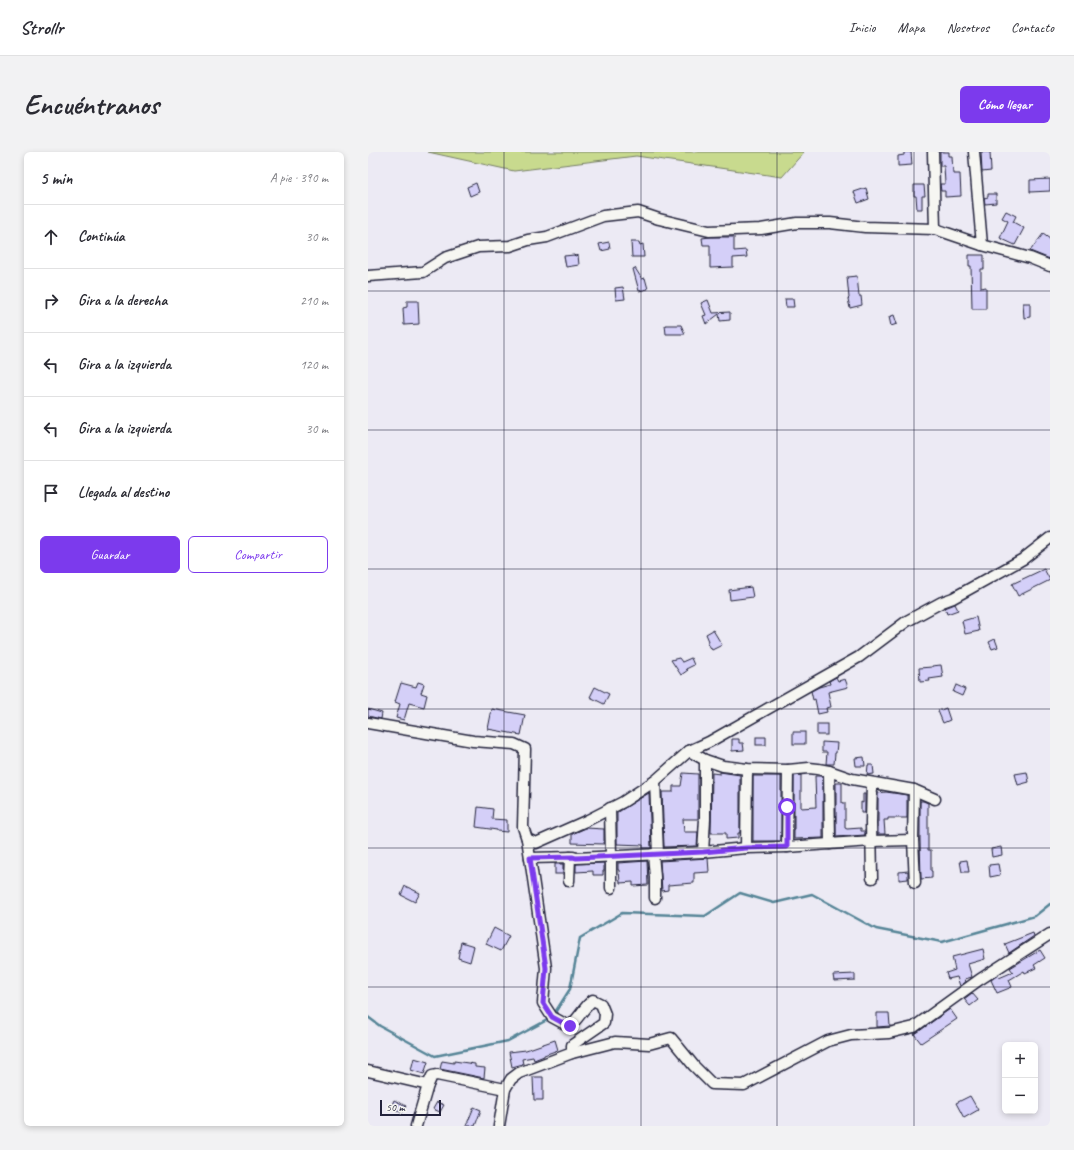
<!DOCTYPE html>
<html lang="es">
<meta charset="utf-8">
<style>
:root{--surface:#fff;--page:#f2f2f3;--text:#2b2b33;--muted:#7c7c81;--line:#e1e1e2;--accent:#7c3aed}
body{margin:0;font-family:Caveat,sans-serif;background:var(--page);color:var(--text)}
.controls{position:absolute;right:12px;bottom:12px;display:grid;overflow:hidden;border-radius:6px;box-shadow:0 2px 6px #0003}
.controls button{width:36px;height:36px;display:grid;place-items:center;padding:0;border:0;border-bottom:1px solid var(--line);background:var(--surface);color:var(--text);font:20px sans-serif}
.scale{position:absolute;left:12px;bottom:10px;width:61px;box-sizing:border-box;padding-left:4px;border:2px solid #22223b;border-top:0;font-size:11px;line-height:14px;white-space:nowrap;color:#22223b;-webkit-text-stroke:3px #f6f6f2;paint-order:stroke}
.stop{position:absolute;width:12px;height:12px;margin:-9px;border:3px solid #7c3aed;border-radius:50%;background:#fff}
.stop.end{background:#7c3aed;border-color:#fff;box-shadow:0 1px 4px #0008}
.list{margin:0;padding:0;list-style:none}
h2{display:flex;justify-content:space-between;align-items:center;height:52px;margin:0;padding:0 16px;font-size:17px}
h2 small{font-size:13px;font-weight:400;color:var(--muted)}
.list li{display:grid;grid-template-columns:26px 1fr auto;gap:12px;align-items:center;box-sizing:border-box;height:64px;padding:0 16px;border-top:1px solid var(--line)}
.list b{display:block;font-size:15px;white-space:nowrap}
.list em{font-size:13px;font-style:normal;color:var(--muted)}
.actions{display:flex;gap:8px;padding:12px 16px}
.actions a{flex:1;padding:9px 0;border:1px solid var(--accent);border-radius:6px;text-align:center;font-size:14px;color:var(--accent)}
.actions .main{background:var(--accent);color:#fff}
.icon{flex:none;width:22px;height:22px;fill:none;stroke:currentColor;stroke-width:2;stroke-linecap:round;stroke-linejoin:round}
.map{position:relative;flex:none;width:682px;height:974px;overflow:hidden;border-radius:6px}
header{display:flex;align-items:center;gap:24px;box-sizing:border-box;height:56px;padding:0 20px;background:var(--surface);border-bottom:1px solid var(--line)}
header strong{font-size:19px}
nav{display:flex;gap:22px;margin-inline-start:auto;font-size:14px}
.intro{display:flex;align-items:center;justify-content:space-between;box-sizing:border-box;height:96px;padding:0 24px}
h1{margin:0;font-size:28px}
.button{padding:10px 18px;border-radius:6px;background:var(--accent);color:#fff;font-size:14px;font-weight:700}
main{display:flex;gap:24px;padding:0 24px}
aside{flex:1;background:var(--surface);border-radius:6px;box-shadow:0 2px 6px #0003}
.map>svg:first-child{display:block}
</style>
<header>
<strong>Strollr</strong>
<nav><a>Inicio</a><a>Mapa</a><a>Nosotros</a><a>Contacto</a></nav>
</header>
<div class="intro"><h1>Encuéntranos</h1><a class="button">Cómo llegar</a></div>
<main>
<aside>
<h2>5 min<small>A pie · 390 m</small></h2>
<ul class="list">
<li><svg class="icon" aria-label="ahead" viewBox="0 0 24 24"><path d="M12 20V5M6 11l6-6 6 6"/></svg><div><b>Continúa</b></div><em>30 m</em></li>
<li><svg class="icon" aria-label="right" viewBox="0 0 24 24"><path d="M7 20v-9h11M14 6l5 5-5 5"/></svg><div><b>Gira a la derecha</b></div><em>210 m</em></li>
<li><svg class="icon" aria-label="left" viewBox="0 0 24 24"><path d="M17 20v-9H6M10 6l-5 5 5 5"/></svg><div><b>Gira a la izquierda</b></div><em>120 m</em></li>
<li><svg class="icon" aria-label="left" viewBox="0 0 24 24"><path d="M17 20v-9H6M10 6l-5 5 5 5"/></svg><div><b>Gira a la izquierda</b></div><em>30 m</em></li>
<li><svg class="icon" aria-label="arrive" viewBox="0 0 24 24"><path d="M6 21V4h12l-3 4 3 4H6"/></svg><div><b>Llegada al destino</b></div></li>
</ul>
<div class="actions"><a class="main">Guardar</a><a>Compartir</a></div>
</aside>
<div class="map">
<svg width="682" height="974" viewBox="0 0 682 974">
<rect width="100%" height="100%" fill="#eceaf4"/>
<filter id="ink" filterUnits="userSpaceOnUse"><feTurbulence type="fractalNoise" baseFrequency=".025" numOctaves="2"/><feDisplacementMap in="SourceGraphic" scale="8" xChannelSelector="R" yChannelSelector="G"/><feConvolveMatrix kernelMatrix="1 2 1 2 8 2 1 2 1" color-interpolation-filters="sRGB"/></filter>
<g filter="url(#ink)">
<polygon fill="#c8da8e" stroke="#757e64" points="60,0 436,0 414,25 268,4 146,19"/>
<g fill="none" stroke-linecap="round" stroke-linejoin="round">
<g stroke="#568597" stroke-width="2.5">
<polyline points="186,862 202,837 212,786 254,761 337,764 372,741 406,751 444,742 508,777 574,790 667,764 682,752"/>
<polyline points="0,865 12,874 67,904 140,889 181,867"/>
</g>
</g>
<g fill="#d4cff8" stroke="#22223b">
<polygon points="536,0 543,0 544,13 530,14 530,4 536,3"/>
<polygon points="572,0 581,0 581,4 584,4 585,22 592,22 593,44 577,45 577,39 573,39 572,32 577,32 576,14 572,14"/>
<polygon points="613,0 622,0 623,19 614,20"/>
<polygon points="682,27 682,39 662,40 662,28"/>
<polygon points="108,31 111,40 102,44 99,35"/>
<polygon points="546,33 556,33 557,44 554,44 554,57 549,57 548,44 546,44"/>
<polygon points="498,36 501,47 490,51 486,40"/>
<polygon points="620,42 628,42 628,51 617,52 616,46 620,45"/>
<polygon points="638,59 648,64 645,70 656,76 647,93 632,86 640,69 634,66"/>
<polygon points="675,82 682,87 682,107 662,99"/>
<polygon points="342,85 366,85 366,99 378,98 379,105 365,106 365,115 342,116 342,93 335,93 334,86"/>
<polygon points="241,90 242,97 233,99 231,92"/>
<polygon points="263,90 271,90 272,93 275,92 276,105 264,105"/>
<polygon points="206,103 207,104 210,103 211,113 198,115 196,104"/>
<polygon points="601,103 616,103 616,117 613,117 613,136 618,135 618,157 604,157 603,114 601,114"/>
<polygon points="267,116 274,127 277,126 280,137 271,139 265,117"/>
<polygon points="489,124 491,144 493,144 494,153 482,156 480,147 481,146 479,125"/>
<polygon points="255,135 257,147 248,148 247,136"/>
<polygon points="417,147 425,147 426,155 418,155"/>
<polygon points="340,148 345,161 362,160 362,168 352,169 351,162 338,172 335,164 338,163 333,151"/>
<polygon points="39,149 50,149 51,172 36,173 35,156 39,155"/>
<polygon points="655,151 662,151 662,165 656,166"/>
<polygon points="526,163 529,172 523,174 521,165"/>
<polygon points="297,173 313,173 317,182 298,182"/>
<polygon points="676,417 682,428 650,444 644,432"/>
<polygon points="383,435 385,445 362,448 361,438"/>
<polygon points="587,452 590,458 579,462 577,456"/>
<polygon points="608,465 611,479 597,482 594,469"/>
<polygon points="345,478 354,493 344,498 339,490 341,489 338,482"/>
<polygon points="627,487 630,495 624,497 621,490"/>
<polygon points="311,506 314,510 323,506 326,513 318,517 320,518 313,523 303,508"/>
<polygon points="573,513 575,525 561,527 562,529 552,530 551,516 564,515 564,514"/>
<polygon points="468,525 470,529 477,527 480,535 460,540 463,555 458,556 459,560 450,562 447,547 445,548 443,539 451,535 462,532 461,529"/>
<polygon points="50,530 56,532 53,541 59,543 56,555 41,551 36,568 28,566 32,552 27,550 33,531 48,535"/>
<polygon points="588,533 597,537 594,544 585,540"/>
<polygon points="227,535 241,542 236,552 222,545"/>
<polygon points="578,556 582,568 575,571 570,559"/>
<polygon points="0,557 14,561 13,567 0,564"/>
<polygon points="124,557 157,563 153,583 120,577"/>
<rect x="449" y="572" width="10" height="11"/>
<rect x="425" y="580" width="12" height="12"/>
<rect x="388" y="585" width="10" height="8"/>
<polygon points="364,587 371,587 371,591 375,591 376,598 364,599"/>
<polygon points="454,590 469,591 468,601 467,601 466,612 458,612 459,600 454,600"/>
<polygon points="496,605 497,614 488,614 487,606"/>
<polygon points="500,613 505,613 506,622 499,623"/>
<polygon points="352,620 372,623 372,681 370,681 370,686 358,687 358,681 343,681 344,621 352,622"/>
<polygon points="659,620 661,630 650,633 647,622"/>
<polygon points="315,621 330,622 330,667 315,667 316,680 330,680 329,694 296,695 294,640 305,640 305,634 313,634"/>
<polygon points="433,623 433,656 448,655 447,624 455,624 455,686 426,687 426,624"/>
<rect x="385" y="624" width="28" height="65"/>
<polygon points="468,631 474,631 474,651 477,651 477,676 479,677 493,676 493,679 497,679 497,683 468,685"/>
<polygon points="518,640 539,643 539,666 520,666 520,668 516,668 517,682 510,682 510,641"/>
<polygon points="281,641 283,696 275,696 275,693 249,692 249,661 258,655"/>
<polygon points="495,642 497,642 497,661 493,661 493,650 495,651"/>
<polygon points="552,649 555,649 560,651 560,698 563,698 563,719 564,719 564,726 553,727 552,688"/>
<polygon points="110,655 125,657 124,667 139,668 139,680 129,679 129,678 108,675"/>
<polygon points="218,676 236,677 236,692 204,691 204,682"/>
<polygon points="633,695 634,703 624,705 623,697"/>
<polygon points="340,706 341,720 326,721 326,731 300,733 300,738 294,739 292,709"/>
<polygon points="599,708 601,720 594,720 592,709"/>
<polygon points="279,709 280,733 265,734 265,730 252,731 251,718 250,718 250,711"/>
<polygon points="236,711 236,719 235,719 235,723 225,723 225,719 208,720 208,712"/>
<rect x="187" y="712" width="8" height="10"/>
<polygon points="630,712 632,723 622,725 621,713"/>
<polygon points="540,719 540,727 531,728 531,720"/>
<polygon points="37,734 52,741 47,750 33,743"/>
<polygon points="126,776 141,784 133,799 118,792"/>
<polygon points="665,781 666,784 641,801 637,792"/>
<polygon points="93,790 106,794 102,810 90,806"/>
<polygon points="615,797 617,807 600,812 604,825 597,827 598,830 592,834 589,825 580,827 578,821 587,818 584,805"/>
<polygon points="672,798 677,806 666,813 668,816 657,821 656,819 641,828 644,835 629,841 623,828 630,823 631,826 645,820 642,816"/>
<polygon points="487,822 487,828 466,829 465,823"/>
<polygon points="604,841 610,848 602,854 596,847"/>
<polygon points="582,857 589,867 553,891 546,882 550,880"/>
<polygon points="509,861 521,861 522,874 509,875"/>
<polygon points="187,888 190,898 176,903 176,904 166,908 165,905 154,907 155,912 144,915 141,900 158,898"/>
<polygon points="46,906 60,910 56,922 43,918"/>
<polygon points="74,909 86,911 86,909 107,912 107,915 117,916 116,926 72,917"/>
<polygon points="165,925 175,925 175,948 166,948"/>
<polygon points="602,944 610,958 596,966 588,951"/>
<polygon points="26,948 38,954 34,961 23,955"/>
<polygon points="69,950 76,953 72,960 65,957"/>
<polygon points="106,955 113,958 107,974 98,974"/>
</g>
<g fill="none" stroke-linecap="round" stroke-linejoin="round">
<g stroke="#22223b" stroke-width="13">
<g id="street">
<polyline points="565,0 567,77"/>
<polyline points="606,0 614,93"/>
<polyline points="0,124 55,120 77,106 110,95 142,94 160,88 179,85 235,64 270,60 291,67 341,79 393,77 429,71 462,71 497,75 567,77 614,93 662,106 682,114"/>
<polyline points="0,571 105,589 146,592 157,597 155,675 159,687 168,691 220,668 255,650 287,629 321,599 341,590 491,505 539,469 574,450 585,446 655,407 682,386"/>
<polyline points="321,599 337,608 355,614 379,617 420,618 441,616 450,617 461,619 484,627 546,638 567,647"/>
<polyline points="461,619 462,692"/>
<polyline points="287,629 290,702"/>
<polyline points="504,631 503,670 504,726"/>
<polyline points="546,638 545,688 547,731"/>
<polyline points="242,656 243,704 243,736"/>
<polyline points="159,687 162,706 205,705 208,706 335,700 378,696 419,695 504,689 545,688"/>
<polyline points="419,695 420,618"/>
<polyline points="378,696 379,617"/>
<polyline points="335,700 337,667 337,608"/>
<polyline points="285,702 287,725 287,746"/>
<path d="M162,706L178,816L175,851L184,865L197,872L202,874C211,866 216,855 225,848L233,852L237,862L236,871L204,893V901"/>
<polyline points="201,729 202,705"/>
<polyline points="0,919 60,933"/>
<polyline points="48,974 60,933 64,924 69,923 137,937"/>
<polyline points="131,974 137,937 143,927 151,921 204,901 247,890 281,892 303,886 326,914 344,932 376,933 460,889 483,883 521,881 546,875 611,828 682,782"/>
</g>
</g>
<use href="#street" stroke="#f6f6f2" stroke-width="10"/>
</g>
</g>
<g fill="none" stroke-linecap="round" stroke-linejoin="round" filter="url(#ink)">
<polyline stroke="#7c3aed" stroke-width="5" points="202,874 197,872 184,865 175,851 178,816 162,706 205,705 208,706 335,700 378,696 419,695 419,655"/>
</g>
<path fill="none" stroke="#22223b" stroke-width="1" stroke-opacity="0.55" d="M136,0V974M273,0V974M409,0V974M546,0V974M0,139H682M0,278H682M0,417H682M0,557H682M0,696H682M0,835H682"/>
</svg>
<div class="controls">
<button>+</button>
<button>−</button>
</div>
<div class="scale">50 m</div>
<div class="stop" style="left:419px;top:655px"></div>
<div class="stop end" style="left:202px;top:874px"></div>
</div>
</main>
